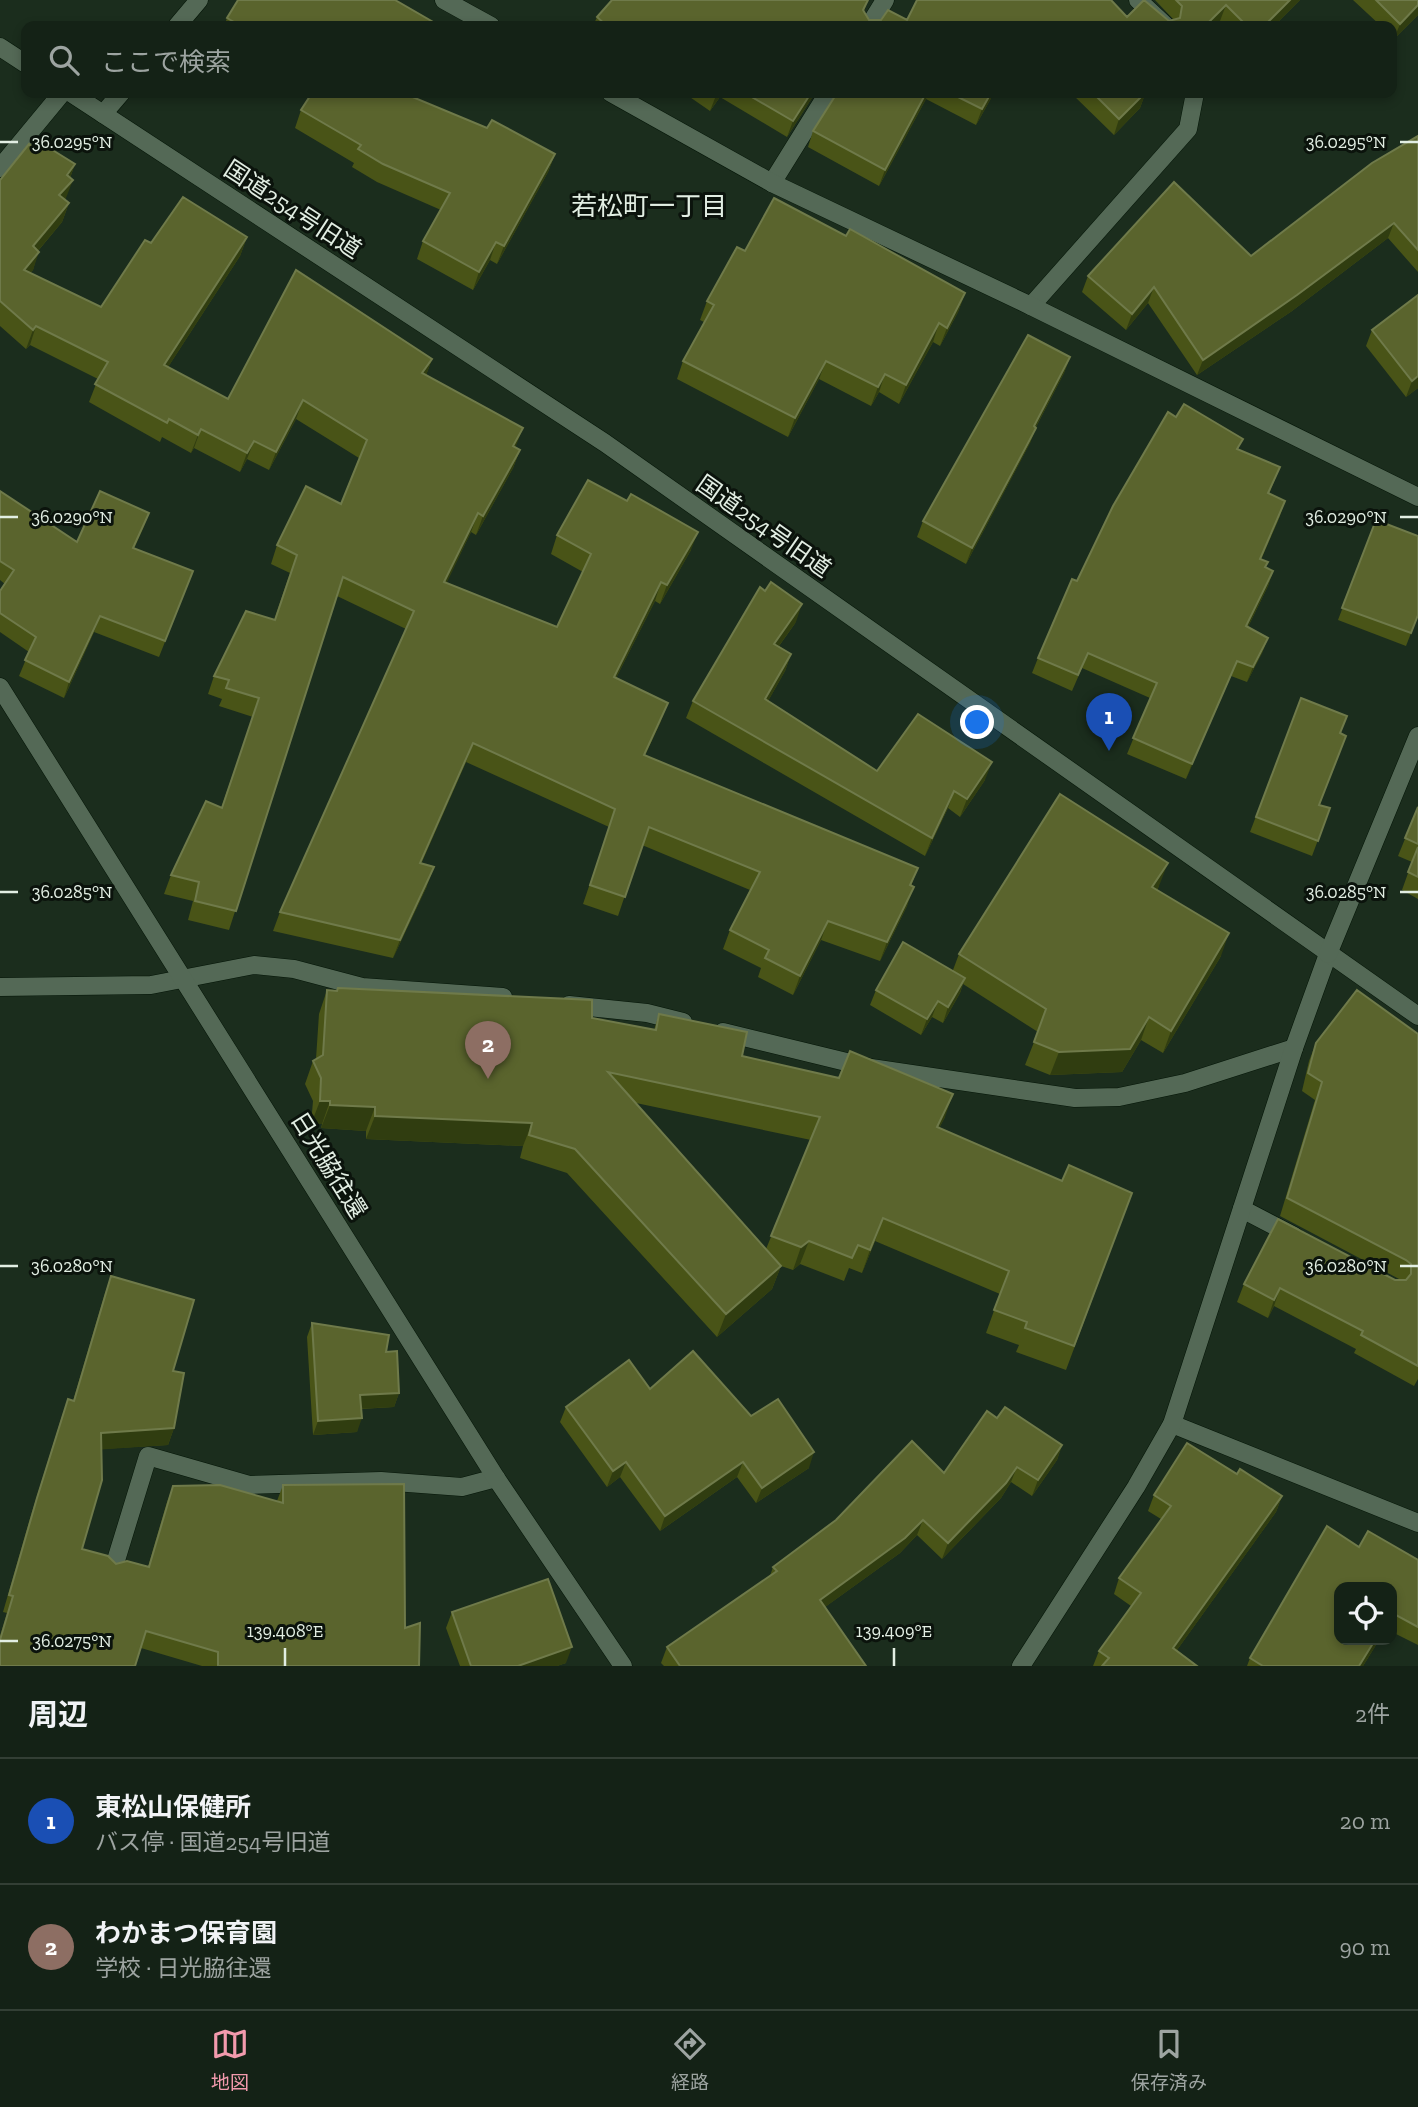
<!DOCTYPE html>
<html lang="ja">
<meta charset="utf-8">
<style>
:root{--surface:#142216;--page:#212f23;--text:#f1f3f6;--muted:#9da4a1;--line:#333f35;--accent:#f29aad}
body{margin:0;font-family:"Zilla Slab","Noto Sans JP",serif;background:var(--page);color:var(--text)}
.controls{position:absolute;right:21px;bottom:21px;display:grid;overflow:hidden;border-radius:14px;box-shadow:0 4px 10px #0003}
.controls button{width:63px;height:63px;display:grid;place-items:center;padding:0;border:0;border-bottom:2px solid var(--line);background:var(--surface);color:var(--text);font:35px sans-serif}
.you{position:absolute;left:978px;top:723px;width:24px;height:24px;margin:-18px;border:5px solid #fff;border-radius:50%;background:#1a73e8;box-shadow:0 0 0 10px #1a73e833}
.badge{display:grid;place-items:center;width:46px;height:46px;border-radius:50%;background:var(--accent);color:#fff;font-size:23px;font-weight:700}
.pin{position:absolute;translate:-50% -58px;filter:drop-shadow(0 2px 4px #0008)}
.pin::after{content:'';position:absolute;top:37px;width:24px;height:21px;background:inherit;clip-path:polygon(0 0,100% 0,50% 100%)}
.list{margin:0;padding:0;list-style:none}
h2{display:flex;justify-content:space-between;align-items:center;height:91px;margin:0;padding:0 28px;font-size:30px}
h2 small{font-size:23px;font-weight:400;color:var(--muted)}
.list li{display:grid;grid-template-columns:46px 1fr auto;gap:21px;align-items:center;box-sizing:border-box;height:126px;padding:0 28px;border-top:2px solid var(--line)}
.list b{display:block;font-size:26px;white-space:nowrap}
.list p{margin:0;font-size:23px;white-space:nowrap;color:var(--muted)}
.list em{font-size:23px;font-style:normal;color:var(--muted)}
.icon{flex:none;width:38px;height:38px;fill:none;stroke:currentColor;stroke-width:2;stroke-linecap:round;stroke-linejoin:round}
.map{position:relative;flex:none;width:1418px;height:1666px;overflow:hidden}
.search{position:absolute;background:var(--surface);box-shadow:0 4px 10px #0003;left:21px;right:21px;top:21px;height:77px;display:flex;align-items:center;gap:18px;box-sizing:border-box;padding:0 24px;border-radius:14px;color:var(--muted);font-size:26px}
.sheet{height:343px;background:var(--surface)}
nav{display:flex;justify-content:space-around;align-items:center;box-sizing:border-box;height:98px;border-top:2px solid var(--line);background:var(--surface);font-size:19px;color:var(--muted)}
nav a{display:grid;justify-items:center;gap:4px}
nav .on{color:var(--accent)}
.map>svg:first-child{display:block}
</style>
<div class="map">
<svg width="1418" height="1666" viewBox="0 0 1418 1666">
<rect width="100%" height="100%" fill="#1b2d1d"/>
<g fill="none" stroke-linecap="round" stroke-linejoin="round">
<g stroke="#041507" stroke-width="19">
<polyline id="service" points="1242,1209 1294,1236"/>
</g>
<g stroke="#041507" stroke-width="19">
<g id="minor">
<polyline points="1138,0 1166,26"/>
<polyline points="177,26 199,0"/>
<polyline points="869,26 885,0"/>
<polyline points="103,114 121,93"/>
<polyline points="0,168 62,93"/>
<polyline points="772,183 828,93"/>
<polyline points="1031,306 1188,129 1195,93"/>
<polyline points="0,987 151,985 254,965 294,969 362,987 503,997"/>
<polyline points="569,1005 647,1013 683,1022"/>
<polyline points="723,1032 871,1068 1075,1098 1119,1097 1185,1083 1294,1048"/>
<polyline points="1172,1424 1418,1523"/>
<polyline points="113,1570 148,1456 249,1485 381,1481 462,1487 496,1478"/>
<polyline points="1021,1666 1136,1487 1172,1424 1294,1048 1328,954"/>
</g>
</g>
<g stroke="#041507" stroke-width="19">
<g id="tertiary">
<polyline points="444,0 491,26"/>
<polyline points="0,47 26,64"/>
<polyline points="71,93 605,443 1418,1016"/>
<polyline points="611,93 772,183 1031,306 1418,497"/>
<polyline points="0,687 496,1478 623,1666"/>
<polyline points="1328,954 1418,736"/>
</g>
</g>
<use href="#service" stroke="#546956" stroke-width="18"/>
<use href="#minor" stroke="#546956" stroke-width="18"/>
<use href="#tertiary" stroke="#546956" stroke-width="18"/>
</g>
<g fill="#495417" fill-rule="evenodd">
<polygon points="868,0 864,11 869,20 1127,17 1169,21 1174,20 1155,0 1300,0 1274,26 1225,26 1220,21 1214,26 593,26 597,17"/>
<polygon points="1353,0 1418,0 1418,15 1394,39 1392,37 1392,26 1381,26"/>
<polygon points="227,18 440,26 224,26"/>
<polygon points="312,93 406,93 405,94 487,128 555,154 548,172 497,264 490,260 473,290 417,259 423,241 441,210 377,182 352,167 354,163 295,128 301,110"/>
<polygon points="684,93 815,93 787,137 720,97 710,111"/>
<polygon points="837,93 994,93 976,125 926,99 879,186 808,147 813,131"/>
<polygon points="1071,93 1149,93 1144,97 1140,108 1114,135"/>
<polygon points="1418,136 1418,272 1388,238 1292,311 1197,375 1148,303 1126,330 1082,292 1088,276 1251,256"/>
<polygon points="75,164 70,178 65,200 69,203 62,222 38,251 33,270 30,273 101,307 151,243 247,237 240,256 168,367 228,399 432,359 426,375 515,447 520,450 513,468 476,535 471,532 446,583 557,627 583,572 551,554 557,535 691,550 660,604 655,601 616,678 661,721 645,755 918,868 911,886 907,906 880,961 821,940 793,995 758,977 761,968 723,949 730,930 750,890 642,845 618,916 583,904 609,827 466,762 421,864 427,886 393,958 273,931 280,912 406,629 337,596 229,930 188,920 193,901 164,894 171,875 221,808 253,717 219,706 222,699 208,694 214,676 274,620 290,573 271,564 277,545 341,504 359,458 296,419 269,470 247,459 240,472 194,448 191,453 162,437 160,442 89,402 98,379 30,345 26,349 0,326 0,180"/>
<polygon points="846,236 965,293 958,312 940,346 933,342 899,404 879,392 871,406 819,379 788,437 677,379 683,361 704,322 700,320 707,301 745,251"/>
<polygon points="1418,295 1418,388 1406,397 1366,346 1372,330"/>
<polygon points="1070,357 1064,373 1036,427 1030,443 966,564 917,537 923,521"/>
<polygon points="1239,450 1280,467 1269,494 1280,516 1261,559 1268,562 1266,567 1273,571 1268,586 1248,627 1268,638 1262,653 1247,682 1231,676 1186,779 1127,754 1150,698 1082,668 1072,691 1032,673 1038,658 1077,581"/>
<polygon points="0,491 77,542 149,513 134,548 193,571 159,657 94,632 64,698 19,676 29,652 0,632 0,591 5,584 0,580"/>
<polygon points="1376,520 1418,615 1406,646 1338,620"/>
<polygon points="796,622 779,646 791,654 785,671 768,701 877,771 985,780 960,817 948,808 925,856 686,718 693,701"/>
<polygon points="1301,698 1341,734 1320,805 1330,808 1312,856 1250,832"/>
<polygon points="1418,807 1418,899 1402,890 1412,862 1398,856"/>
<polygon points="1159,886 1157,890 1221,956 1163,1053 1141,1040 1122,1072 1050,1075 1025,1065 1038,1032 963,984 960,993 943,1023 932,1017 921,1035 870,1005 876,990 953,970 959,954"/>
<path d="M327,990L592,1018L654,1030L659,1014L742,1056L945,1117L939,1128L1062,1181L1132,1193L1066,1370L1016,1352L1019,1345L986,1333L1000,1294L875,1241L862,1273L849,1268L844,1281L800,1264L793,1270L781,1266L772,1289L717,1337L567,1173L520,1158L523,1146L366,1139V1131L321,1128L322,1124H311L313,1101L305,1084L313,1061L316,1059L319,1014ZM636,1103L811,1140L766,1249Z"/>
<polygon points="1418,1034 1418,1379 1414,1386 1354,1353 1356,1349 1274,1306 1268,1318 1237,1302 1244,1284 1401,1280 1280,1216 1315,1100 1302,1091 1309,1061 1316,1043"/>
<polygon points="111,1276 173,1371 174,1428 168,1445 101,1449 82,1549 116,1564 148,1567 167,1502 173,1486 277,1501 283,1485 405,1628 419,1666 202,1666 141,1648 0,1666 0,1636 7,1613 3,1612 31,1515 62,1416 68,1399 73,1401 105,1293"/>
<polygon points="312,1323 386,1352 399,1393 394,1407 361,1409 357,1432 313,1435 307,1337"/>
<polygon points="650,1389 751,1416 809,1468 756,1503 737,1477 660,1531 620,1477 607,1487 560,1422 566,1407"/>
<polygon points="997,1418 1062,1445 1057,1460 1032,1496 1011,1482 1001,1498 942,1559 917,1535 900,1553 825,1607 866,1666 664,1666 661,1663 667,1647 770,1576 773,1567 944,1473"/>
<polygon points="1237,1474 1282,1496 1276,1512 1177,1650 1197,1666 1093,1666 1099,1651 1131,1606 1114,1594 1119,1578 1161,1519 1148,1511 1154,1495"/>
<polygon points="1359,1547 1418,1560 1418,1645 1392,1632 1392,1587 1339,1640 1379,1640 1363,1666 1247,1666 1250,1658"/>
<polygon points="452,1612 566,1663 557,1666 460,1666 446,1628"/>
</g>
<g fill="#303d10">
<polygon points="1290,0 1300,0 1274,26 1264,26"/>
<polygon points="1226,5 1220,21 1214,26 1205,26"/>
<polygon points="1418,5 1418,15 1394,39 1400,24"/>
<polygon points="717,93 721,93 720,97 710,111"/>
<polygon points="811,93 815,93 787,137 793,121"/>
<polygon points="926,93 928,93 926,99 879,186 885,170"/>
<polygon points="991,93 994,93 976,125 982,109"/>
<polygon points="1141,93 1149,93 1144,97 1140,108 1114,135 1119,119"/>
<polygon points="555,154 548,172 497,264 504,246"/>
<polygon points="75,164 68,183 67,175"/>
<polygon points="73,180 66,198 53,214 59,195"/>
<polygon points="69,203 62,222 26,265 33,246"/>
<polygon points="1394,223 1388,238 1292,311 1197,375 1203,360"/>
<polygon points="247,237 240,256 157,384 164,365"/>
<polygon points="496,242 490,260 473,290 479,272"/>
<polygon points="39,252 33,270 17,289 24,270"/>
<polygon points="1154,287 1148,303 1126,330 1132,314"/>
<polygon points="965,293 958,312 940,346 947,328"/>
<polygon points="939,323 933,342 899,404 906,385"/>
<polygon points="36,326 30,345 26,349 33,330"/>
<polygon points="1070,357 1064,373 1028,442 1034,426"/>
<polygon points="432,359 425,378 422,373"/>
<polygon points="826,361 819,379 788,437 795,418"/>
<polygon points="885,374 879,392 871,406 878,387"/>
<polygon points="1418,376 1418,388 1406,397 1412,381"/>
<polygon points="303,400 296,419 269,470 276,452"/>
<polygon points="523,428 516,446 506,464 513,446"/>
<polygon points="1036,428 1030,443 966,564 972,548"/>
<polygon points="201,429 194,448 191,453 198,435"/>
<polygon points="254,441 247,459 240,472 247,453"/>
<polygon points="520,450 513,468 476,535 483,516"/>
<polygon points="1285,501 1280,516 1255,574 1260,559"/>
<polygon points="149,513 143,529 127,564 133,548"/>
<polygon points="478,513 471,532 438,601 444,582"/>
<polygon points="698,532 691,550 660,604 667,585"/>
<polygon points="1273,571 1268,586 1241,641 1246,626"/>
<polygon points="661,582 655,601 607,696 614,677"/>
<polygon points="802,604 796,622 768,661 774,644"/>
<polygon points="100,616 94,632 64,698 69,682"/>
<polygon points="1268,638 1262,653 1247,682 1253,667"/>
<polygon points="791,654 785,671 759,717 765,699"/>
<polygon points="1237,661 1231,676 1186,779 1192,764"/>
<polygon points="668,703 661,721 637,773 644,755"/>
<polygon points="473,743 466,762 413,882 420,863"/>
<polygon points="992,762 985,780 960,817 967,799"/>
<polygon points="954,791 948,808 925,856 932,838"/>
<polygon points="1168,863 1159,886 1144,910 1152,887"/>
<polygon points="434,867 427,886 393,958 400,940"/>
<polygon points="914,887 907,906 880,961 887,942"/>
<polygon points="828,921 821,940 793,995 800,976"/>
<polygon points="1229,933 1221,956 1163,1053 1171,1031"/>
<polygon points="965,978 960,993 943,1023 948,1007"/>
<polygon points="938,1001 932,1017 921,1035 927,1019"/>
<polygon points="1149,1017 1141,1040 1122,1072 1050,1075 1059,1052"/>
<polygon points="953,1094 945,1117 928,1150 937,1127"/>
<polygon points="320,1101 330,1101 322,1124 311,1124"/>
<polygon points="330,1105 375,1107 366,1131 321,1128"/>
<polygon points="375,1116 532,1123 523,1146 366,1139"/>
<polygon points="883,1218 875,1241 862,1273 870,1250"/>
<polygon points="809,1241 800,1264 793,1270 801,1247"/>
<polygon points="781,1266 772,1289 717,1337 726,1314"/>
<polygon points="1280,1288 1274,1306 1268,1318 1274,1300"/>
<polygon points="399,1393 394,1407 355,1409 360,1395"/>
<polygon points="362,1418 357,1432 313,1435 318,1421"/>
<polygon points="174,1428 168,1445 94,1450 101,1433"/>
<polygon points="1062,1445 1057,1460 1032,1496 1038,1480"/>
<polygon points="814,1452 809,1468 756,1503 762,1488"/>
<polygon points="626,1462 620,1477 607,1487 613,1471"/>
<polygon points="743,1462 737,1477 660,1531 665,1516"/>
<polygon points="1017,1467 1011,1482 1001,1498 942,1559 948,1543"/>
<polygon points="1282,1496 1276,1512 1167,1664 1173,1648"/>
<polygon points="923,1520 917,1535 900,1553 814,1615 820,1600"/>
<polygon points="1375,1640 1379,1640 1363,1666 1359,1666"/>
<polygon points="572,1647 566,1663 557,1666 518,1666"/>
</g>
<g fill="#5a642d" stroke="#6f7a4a" stroke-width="2">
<polygon points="238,0 395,0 440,26 241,26 227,18"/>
<polygon points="612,0 868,0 863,10 869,20 881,20 888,10 907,20 917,0 1111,0 1127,17 1144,0 1169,21 1180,18 1182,6 1176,0 1290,0 1264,26 1247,26 1226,5 1205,26 607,26 597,17"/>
<polygon points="1376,0 1418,0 1418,5 1400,24"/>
<polygon points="312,93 403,93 487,128 492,120 555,154 504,246 496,242 479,272 423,241 450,193 383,164 358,149 361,145 301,110"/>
<polygon points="745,93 811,93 793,121"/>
<polygon points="837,93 926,93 885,170 813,131"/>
<polygon points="950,93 991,93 982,109"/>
<polygon points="1093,93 1145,93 1119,119"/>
<polygon points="1418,136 1418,250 1394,223 1297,295 1203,360 1154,287 1132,314 1088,276 1174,182 1251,256 1372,163"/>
<polygon points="38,141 75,164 67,175 73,180 59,195 69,203 33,246 39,252 24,270 101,307 145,240 151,243 183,197 247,237 164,365 228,399 296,270 432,359 422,373 523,428 513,446 520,450 483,516 478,513 444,582 557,627 591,554 557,535 588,480 627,501 631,494 698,532 667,585 661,582 614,677 668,703 644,755 918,868 910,885 914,887 887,942 828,921 800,976 765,958 769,950 730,930 760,872 649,827 625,897 590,885 615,809 473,743 420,863 434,867 400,940 280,912 414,611 343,577 236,911 195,901 199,882 171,875 206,801 222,808 259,698 226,688 229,680 214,676 246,611 275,620 297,555 277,545 306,486 341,504 367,440 303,400 276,452 254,441 247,453 201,429 198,435 169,419 167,423 95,384 108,362 36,326 33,330 0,301 0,180 29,144 33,147"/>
<polygon points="774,198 846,236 850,229 965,293 947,328 939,323 906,385 885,374 878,387 826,361 795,418 683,361 714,305 707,301 737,247 745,251"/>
<polygon points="1418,295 1418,376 1412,381 1372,330"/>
<polygon points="1028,335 1070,357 1034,426 1036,428 972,548 923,521"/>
<polygon points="1184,404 1243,439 1237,449 1280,467 1268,493 1285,501 1260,559 1268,562 1265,567 1273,571 1246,626 1268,638 1253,667 1237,661 1192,764 1133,738 1157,683 1088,653 1078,675 1038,658 1072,579 1077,581 1113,506 1168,412 1176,417"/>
<polygon points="0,491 77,542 100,491 149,513 133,548 193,571 165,641 100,616 69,682 25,660 36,637 0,613 0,591 14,570 0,561"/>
<polygon points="1376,520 1418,536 1418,615 1411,633 1342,608"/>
<polygon points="771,582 802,604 774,644 791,654 765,699 877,771 918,714 992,762 967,799 954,791 932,838 693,701 760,587 765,591"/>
<polygon points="1301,698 1347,716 1340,733 1346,736 1319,805 1330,808 1318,841 1256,817"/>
<polygon points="1060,794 1168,863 1152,887 1229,933 1171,1031 1149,1017 1130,1049 1059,1052 1034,1042 1046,1009 959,954"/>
<polygon points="1418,807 1418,844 1405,838"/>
<polygon points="1418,847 1418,877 1408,872"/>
<polygon points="903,942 965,978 948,1007 938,1001 927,1019 876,990"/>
<polygon points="338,988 592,1000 592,1018 656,1030 659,1014 747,1032 742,1056 839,1078 850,1051 953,1094 937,1127 1062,1181 1069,1165 1132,1193 1074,1346 1025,1328 1027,1322 994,1310 1009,1271 883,1218 870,1250 858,1245 852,1258 809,1241 801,1247 771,1236 820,1117 608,1072 781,1266 726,1314 575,1149 529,1135 532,1123 375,1116 375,1107 330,1105 330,1101 320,1101 321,1078 313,1061 323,1055 327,990 337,991"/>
<polygon points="1357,990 1418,1034 1418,1366 1361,1335 1363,1331 1280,1288 1274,1300 1244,1284 1278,1219 1395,1280 1406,1280 1411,1274 1411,1264 1406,1260 1287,1198 1322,1082 1308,1073 1316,1043"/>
<polygon points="111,1276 194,1300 173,1371 184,1373 174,1428 101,1433 102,1480 82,1549 108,1556 116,1564 127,1561 149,1567 173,1486 220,1485 283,1503 283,1485 404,1484 405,1628 420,1623 419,1666 218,1666 218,1652 146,1631 135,1666 0,1666 0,1640 13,1596 9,1595 37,1498 68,1399 74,1401"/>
<polygon points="312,1323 389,1335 386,1352 397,1351 399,1393 360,1395 362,1418 318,1421"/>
<polygon points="693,1351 751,1416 778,1399 814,1452 762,1488 743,1462 665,1516 626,1462 613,1471 566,1407 629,1360 650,1389"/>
<polygon points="1005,1407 1062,1445 1038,1480 1017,1467 1006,1483 948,1543 923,1520 905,1538 820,1600 866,1666 680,1666 667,1647 777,1571 773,1567 836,1520 912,1441 944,1473 987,1411 997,1418"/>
<polygon points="1187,1443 1237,1474 1240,1469 1282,1496 1173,1648 1197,1666 1102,1666 1109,1658 1099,1651 1141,1593 1119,1578 1171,1506 1154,1495"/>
<polygon points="1327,1526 1359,1547 1368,1531 1418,1560 1418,1627 1392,1613 1392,1587 1339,1587 1339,1640 1375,1640 1359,1666 1263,1666 1250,1658"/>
<polygon points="548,1579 572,1647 518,1666 471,1666 452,1612"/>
</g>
<path fill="none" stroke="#e2eee3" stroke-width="2.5" d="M0,142H18M1400,142H1418M0,517H18M1400,517H1418M0,892H18M1400,892H1418M0,1266H18M1400,1266H1418M0,1641H18M285,1648V1666M894,1648V1666"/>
<g text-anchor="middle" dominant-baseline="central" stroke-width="6" stroke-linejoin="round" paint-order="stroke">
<g font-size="24" fill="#e2eee3" stroke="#0b130c">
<text transform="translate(293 209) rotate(33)">国道254号旧道</text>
<text transform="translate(764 526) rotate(35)">国道254号旧道</text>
<text transform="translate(329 1165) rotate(58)">日光脇往還</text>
</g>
<g font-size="26" fill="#e2eee3" stroke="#0b130c">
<text x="649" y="206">若松町一丁目</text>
</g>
</g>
<g font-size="18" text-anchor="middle" fill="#e2eee3" stroke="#0b130c" stroke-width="6" stroke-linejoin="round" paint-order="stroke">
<text x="72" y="148">36.0295°N</text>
<text x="1346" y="148">36.0295°N</text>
<text x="72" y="523">36.0290°N</text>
<text x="1346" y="523">36.0290°N</text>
<text x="72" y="898">36.0285°N</text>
<text x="1346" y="898">36.0285°N</text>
<text x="72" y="1272">36.0280°N</text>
<text x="1346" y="1272">36.0280°N</text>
<text x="285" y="1637">139.408°E</text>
<text x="894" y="1637">139.409°E</text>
<text x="72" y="1647">36.0275°N</text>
</g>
</svg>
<div class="controls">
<button><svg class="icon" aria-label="locate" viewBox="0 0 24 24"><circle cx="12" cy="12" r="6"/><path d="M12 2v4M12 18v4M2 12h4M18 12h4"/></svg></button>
</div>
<div class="you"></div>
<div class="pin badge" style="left:1109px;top:751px;background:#1a4fb4">1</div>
<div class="pin badge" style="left:488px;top:1079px;background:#8d6e63">2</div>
<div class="search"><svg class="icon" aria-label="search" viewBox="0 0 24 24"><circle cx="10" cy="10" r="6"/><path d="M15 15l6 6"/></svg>ここで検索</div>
</div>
<section class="sheet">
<h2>周辺<small>2件</small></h2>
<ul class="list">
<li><span class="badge" style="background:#1a4fb4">1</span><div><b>東松山保健所</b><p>バス停 · 国道254号旧道</p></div><em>20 m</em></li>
<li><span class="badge" style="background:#8d6e63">2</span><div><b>わかまつ保育園</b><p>学校 · 日光脇往還</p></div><em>90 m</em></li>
</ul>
</section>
<nav>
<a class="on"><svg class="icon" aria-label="map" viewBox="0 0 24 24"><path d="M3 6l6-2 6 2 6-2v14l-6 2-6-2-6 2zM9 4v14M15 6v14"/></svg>地図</a>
<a><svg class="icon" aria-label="directions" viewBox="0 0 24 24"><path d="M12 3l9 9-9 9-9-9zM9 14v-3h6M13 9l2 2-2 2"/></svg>経路</a>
<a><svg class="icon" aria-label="saved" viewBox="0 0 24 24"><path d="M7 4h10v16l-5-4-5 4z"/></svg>保存済み</a>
</nav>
